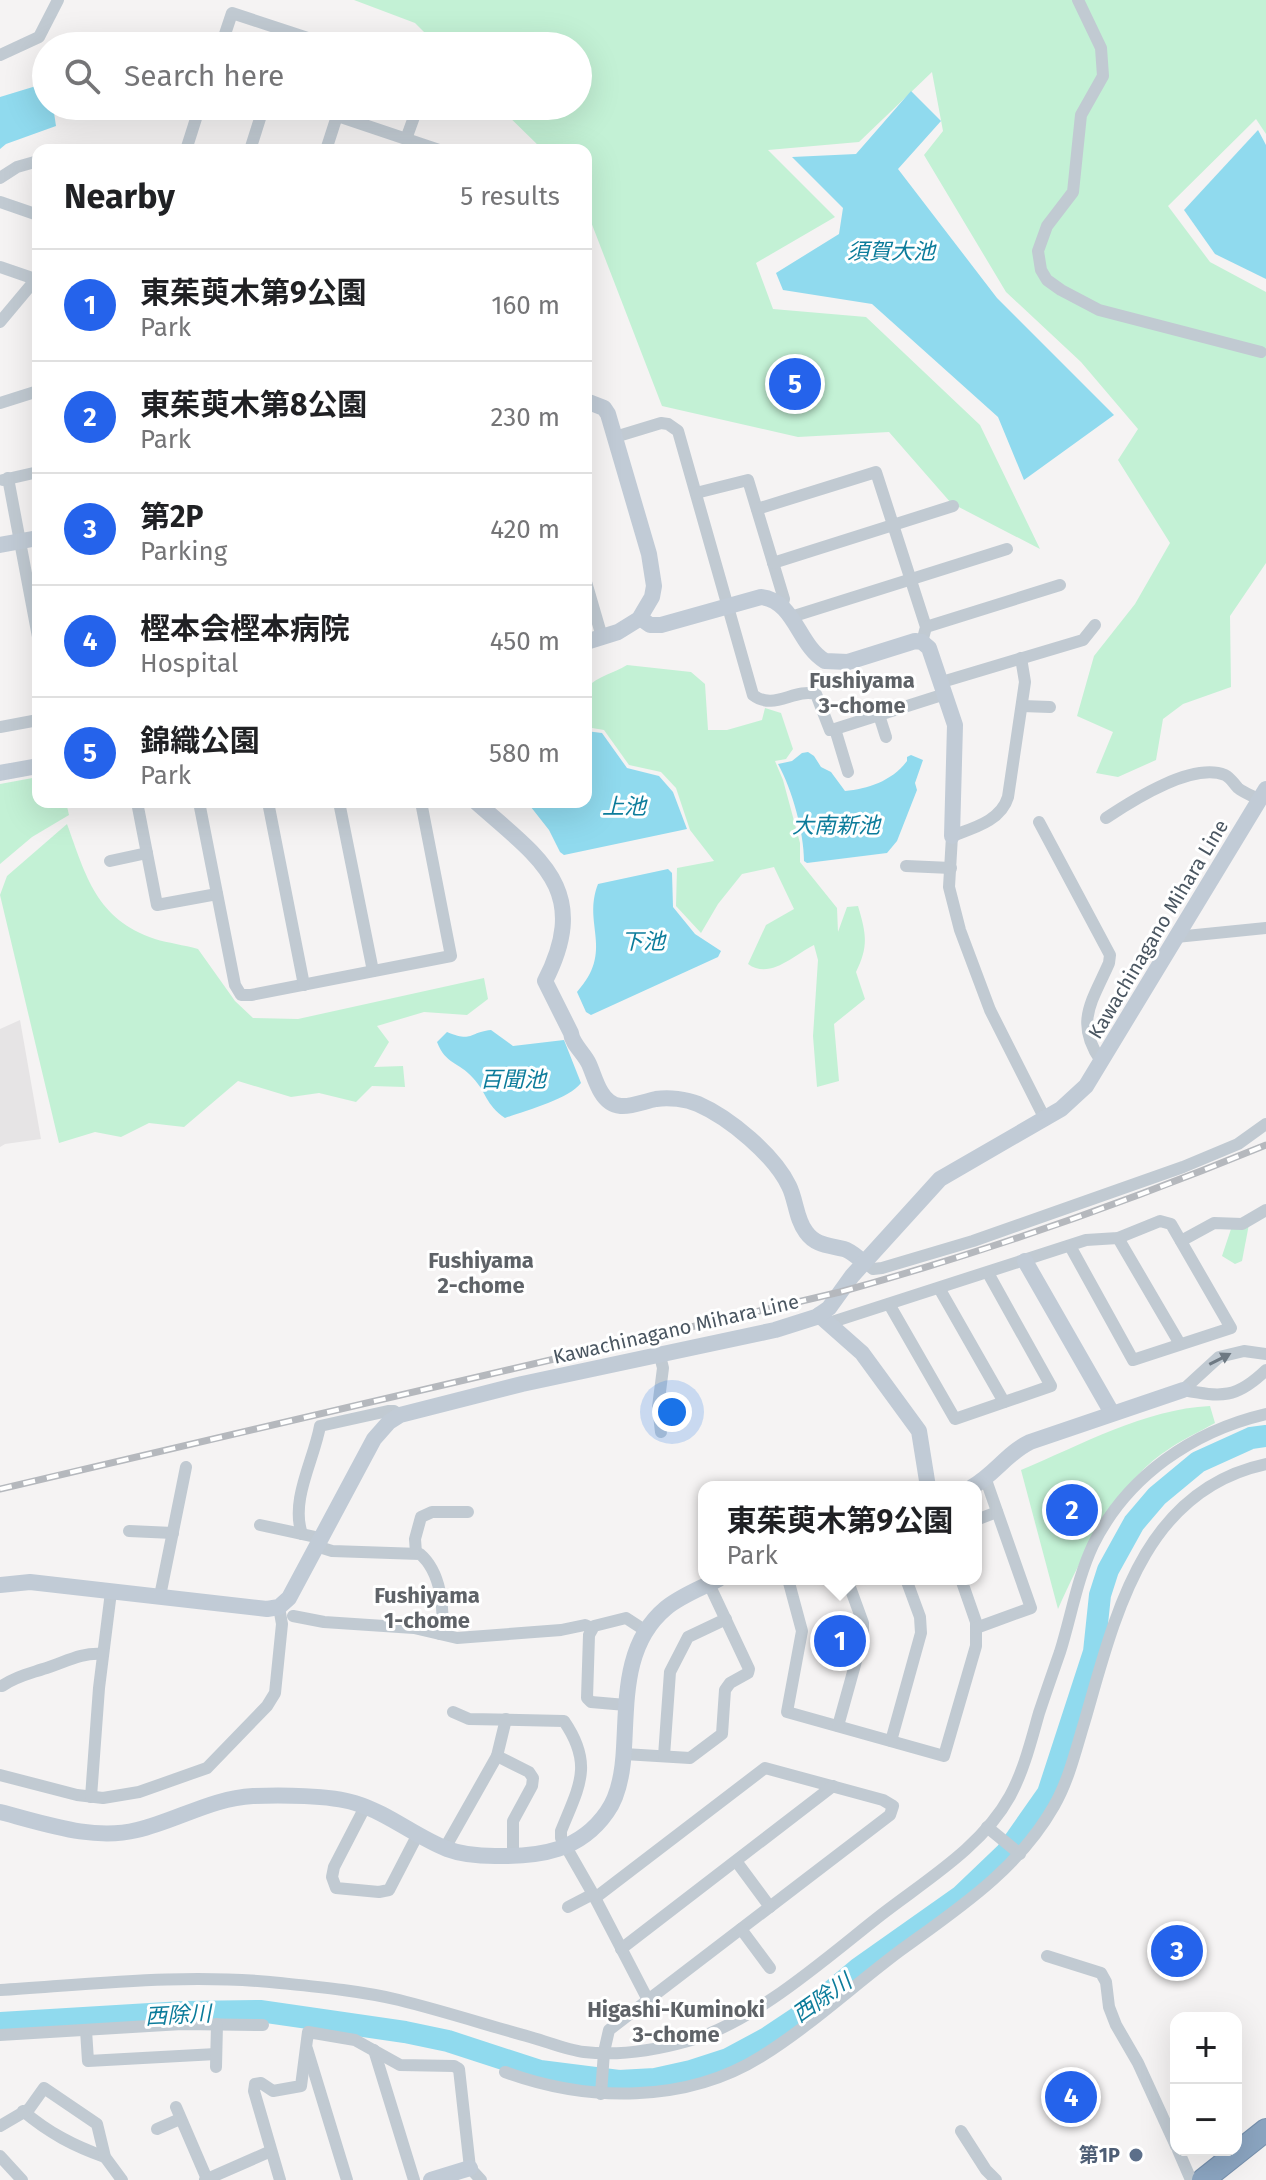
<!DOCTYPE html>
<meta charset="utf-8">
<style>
:root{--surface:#fff;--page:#f6f6f6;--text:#202124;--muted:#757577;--line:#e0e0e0;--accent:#2563eb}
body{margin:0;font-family:"Fira Sans","Noto Sans JP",sans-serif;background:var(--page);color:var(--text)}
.controls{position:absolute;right:24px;bottom:24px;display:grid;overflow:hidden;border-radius:16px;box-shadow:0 8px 32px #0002}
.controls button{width:72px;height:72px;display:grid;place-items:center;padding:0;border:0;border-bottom:2px solid var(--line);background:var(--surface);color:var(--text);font:40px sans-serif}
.you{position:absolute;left:672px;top:1412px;width:28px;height:28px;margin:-20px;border:6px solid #fff;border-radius:50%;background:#1a73e8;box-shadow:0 0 0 12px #1a73e833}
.badge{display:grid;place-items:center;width:52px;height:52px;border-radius:50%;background:var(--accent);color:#fff;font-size:26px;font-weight:700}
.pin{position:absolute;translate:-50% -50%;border:4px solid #fff;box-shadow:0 2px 8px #0006}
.popup{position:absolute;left:698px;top:1481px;width:284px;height:104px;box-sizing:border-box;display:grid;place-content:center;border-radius:16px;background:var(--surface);filter:drop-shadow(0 2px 6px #0005);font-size:26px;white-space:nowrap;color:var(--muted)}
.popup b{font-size:30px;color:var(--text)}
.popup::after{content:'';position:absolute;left:50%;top:100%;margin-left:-16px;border:16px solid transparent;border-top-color:var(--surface)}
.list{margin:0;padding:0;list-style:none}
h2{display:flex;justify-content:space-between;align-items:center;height:104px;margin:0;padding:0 32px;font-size:34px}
h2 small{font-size:26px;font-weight:400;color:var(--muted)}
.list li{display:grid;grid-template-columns:52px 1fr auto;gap:24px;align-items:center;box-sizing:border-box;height:112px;padding:0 32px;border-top:2px solid var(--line)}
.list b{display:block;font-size:30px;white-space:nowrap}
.list p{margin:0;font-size:26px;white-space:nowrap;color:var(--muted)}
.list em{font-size:26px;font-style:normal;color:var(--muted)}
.icon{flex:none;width:44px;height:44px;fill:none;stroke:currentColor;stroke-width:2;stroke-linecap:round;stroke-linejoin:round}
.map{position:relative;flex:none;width:1266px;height:2180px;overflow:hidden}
.search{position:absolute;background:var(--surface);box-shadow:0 8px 32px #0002;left:32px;top:32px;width:560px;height:88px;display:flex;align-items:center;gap:20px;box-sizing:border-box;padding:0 28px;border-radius:44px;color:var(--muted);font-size:30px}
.panel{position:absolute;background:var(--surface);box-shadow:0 8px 32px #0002;left:32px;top:144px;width:560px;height:664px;border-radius:16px}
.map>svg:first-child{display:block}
</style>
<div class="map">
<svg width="1266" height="2180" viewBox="0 0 1266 2180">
<rect width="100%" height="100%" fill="#f5f3f3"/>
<polygon fill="#e6e4e5" points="20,1020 41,1139 5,1144 0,1147 0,1029"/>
<g fill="#c3f1d5">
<polygon points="354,0 1266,0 1266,134 1256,119 1168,206 1210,262 1266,292 1266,563 1230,616 1231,687 1183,704 1163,719 1156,760 1118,777 1096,773 1113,732 1077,716 1094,656 1135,604 1170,543 1118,460 1138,429 1081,362 1006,292 924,155 943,131 932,72 859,142 768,150 835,217 756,263 773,309 866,317 980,425 1040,549 951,503 889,432 798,437 662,406 586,209 586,150 543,150 498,106 578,106 578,46 438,46 415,23"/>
<path d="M627,665L691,672L705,684L708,730H727L762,720L765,708L781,713L793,749L786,759L775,761L783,780L800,843V862L837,908L838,932L847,907L858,906C866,933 869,946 856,972L865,999L834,1024L839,1081L817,1087L813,1036L818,960L814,945C794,955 770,980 748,964L766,925L794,909L774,867L742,874L718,904L701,933L676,906L677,868L714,861L690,830L676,788L661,772L629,765L604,730L586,727V688C599,675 613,674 627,665Z"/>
<polygon points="38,777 38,802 66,802 69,815 32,837 0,864 0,784"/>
<path d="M67,824C86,876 96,919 155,939C168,943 184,945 198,949L235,1001L253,1018L298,1019L484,978L488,999L467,1015L424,1012L377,1026L389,1042L374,1067L403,1066L405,1087L372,1086L356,1102L319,1093L291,1097L238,1081L184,1127L149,1123L121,1137L95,1132L59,1143L0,895L7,876Z"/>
<polygon points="1249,1224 1242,1261 1235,1264 1222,1256 1231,1229"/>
<path d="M1210,1406L1215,1423C1199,1432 1181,1440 1166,1451C1119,1481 1080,1559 1058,1609L1021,1470C1081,1445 1145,1409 1210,1406Z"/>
</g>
<g fill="#90daee">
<polygon points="46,83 46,106 53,106 56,126 6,144 0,149 0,97"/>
<polygon points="911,91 941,121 898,169 997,298 1114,415 1024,480 998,417 872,304 783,290 776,273 839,234 843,208 792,157 856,154"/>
<polygon points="1258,130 1266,145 1266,279 1215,254 1184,210"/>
<polygon points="586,731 602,733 627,768 659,776 673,792 687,829 564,855 560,852 549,830 527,802 586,802"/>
<path d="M808,752L814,756L821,767L831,772L845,791C868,789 892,781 907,761V757L911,755L923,760L915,783L917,790L897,841L887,853L807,863L804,861C804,832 792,789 778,764L792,761L802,753Z"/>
<path d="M668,869L672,873L673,907L695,934L721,951L718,957L591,1015L586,1012L577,992C615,950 582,925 598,884Z"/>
<path d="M491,1030L513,1046L564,1040L581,1083C569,1099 525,1111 505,1118C485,1104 487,1093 473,1078C458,1061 446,1065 437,1042L447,1032C473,1043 469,1032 491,1030Z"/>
</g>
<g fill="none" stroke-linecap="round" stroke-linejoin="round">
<polyline stroke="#90daee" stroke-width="22" points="0,2023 183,2012 260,2011 405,2032 448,2041 540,2071 619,2081 655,2079 691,2071 728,2059 767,2038 809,2010 859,1968 961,1896 1006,1853 1048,1793 1094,1652 1100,1595 1108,1570 1134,1523 1157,1496 1198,1462 1251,1438 1266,1436"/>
<g stroke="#7690ad" stroke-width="24">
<polyline id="highway" points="1203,2180 1266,2130"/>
</g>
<g stroke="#c1cad2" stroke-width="12">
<polyline points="1078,0 1101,48 1103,76 1081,115 1073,192 1047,226 1038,251 1041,270 1047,280 1061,290 1099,310 1261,352"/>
<polyline points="221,46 232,13 332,46"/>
<polyline points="0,55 39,37 58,0"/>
<polyline points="308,106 439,150"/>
<polyline points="406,139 418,106"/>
<polyline points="186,150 200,106"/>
<polyline points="250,150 264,106"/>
<polyline points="326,150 337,116"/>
<polyline points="0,178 17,167 38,161"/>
<polyline points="0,202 38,215"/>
<polyline points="0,267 38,280"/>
<polyline points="0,322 36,279"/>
<polyline points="0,403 38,391"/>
<path d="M615,437L661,423L668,424L678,431L753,695C774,711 794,688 816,694L830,730L835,729L848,772"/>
<polyline points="8,478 38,637"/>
<polyline points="3,480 38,472"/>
<polyline points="696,493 748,480 784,599 782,606"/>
<polyline points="757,509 876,472 926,627 922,642"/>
<polyline points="773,563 953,506"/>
<polyline points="586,582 602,637"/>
<polyline points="791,617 1007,549"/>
<polyline points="926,627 1060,585"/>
<path d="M1021,658L1025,682L1008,797C1001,821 973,828 952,836L949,887L960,930L990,1010L1045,1119"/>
<polyline points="942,682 1083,640 1095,625"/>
<polyline points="1022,706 1050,707"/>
<polyline points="879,715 886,737"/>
<polyline points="0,727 38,720"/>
<polyline points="835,729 945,694"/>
<polyline points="137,802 157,905 217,894"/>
<polyline points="199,802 235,985 241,995 251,995 451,956 421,802"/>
<polyline points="268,802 304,985"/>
<polyline points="339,802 373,971"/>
<path d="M1106,818C1133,800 1192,762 1225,775C1231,778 1233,783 1238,788C1244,793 1253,796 1260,800"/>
<path d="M1039,822L1110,955L1109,963C1092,1002 1074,1022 1101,1061"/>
<polyline points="110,861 147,853"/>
<polyline points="906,866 951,868"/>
<polyline points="1176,937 1266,928"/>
<polyline points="1118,1238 1180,1344"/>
<polyline points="1181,1241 1214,1223 1242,1224 1266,1210"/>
<polyline points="864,1262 873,1269 882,1268 973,1241 1183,1167 1238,1144 1266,1124"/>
<polyline points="939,1288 1004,1402"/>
<polyline points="889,1304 955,1419 1051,1386 988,1273"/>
<polyline points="829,1323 1086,1240 1118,1238 1160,1221 1171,1224 1231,1328 1133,1360 1070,1246"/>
<polyline points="660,1356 663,1368 658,1407 661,1432"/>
<polyline points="1183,1390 1219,1357 1244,1351 1266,1354"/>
<path d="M1183,1390C1222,1397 1236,1399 1266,1370"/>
<polyline points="976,1520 997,1512"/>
<polyline points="260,1525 320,1538"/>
<polyline points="129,1531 173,1533"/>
<path d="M302,1534C290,1500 314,1460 320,1426L388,1411H394L400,1415"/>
<path d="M316,1546L332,1551L420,1554C440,1571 446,1609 440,1634"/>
<polyline points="416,1553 415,1539 421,1517 432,1512 468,1512"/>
<polyline points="788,1579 802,1631 787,1712 944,1756 976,1646 976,1622 961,1579"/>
<polyline points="160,1596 186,1467"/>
<polyline points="293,1616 324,1622 414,1628 457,1638 561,1630 585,1625 592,1628"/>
<polyline points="976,1628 1031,1608 986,1480"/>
<path d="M2,1686C15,1677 28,1674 43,1669C64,1663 80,1652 103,1654"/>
<polyline points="626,1705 591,1702 587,1698 589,1635 594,1626 626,1618 646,1631"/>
<path d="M453,1712L469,1719L564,1721C594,1765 579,1786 561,1831V1838L593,1894L648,2000L609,2030L604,2052L601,2094"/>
<polyline points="838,1726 863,1636 863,1623 847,1579"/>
<polyline points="891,1741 921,1633 920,1617 906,1579"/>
<polyline points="624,1754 690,1758 722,1734 725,1690 730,1683 748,1673 749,1669 709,1584"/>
<polyline points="497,1756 529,1772 533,1778 532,1786 513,1821 513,1856"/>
<polyline points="664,1756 670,1672 688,1637 726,1619"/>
<polyline points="0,1775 77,1795 103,1798 139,1792 207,1768 267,1706 275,1693 282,1624 279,1607"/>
<polyline points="91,1797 99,1688 111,1592"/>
<polyline points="365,1807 334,1867 332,1877 336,1888 379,1892 389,1890 418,1834"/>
<polyline points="987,1827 1020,1854"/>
<polyline points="445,1848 497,1756 506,1719"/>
<polyline points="736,1861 770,1907"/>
<polyline points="595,1898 765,1768 883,1800 893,1806 890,1815 648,2000"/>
<polyline points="568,1907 593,1894"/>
<polyline points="741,1929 770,1968"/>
<polyline points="621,1949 833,1786"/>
<polyline points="1047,1956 1101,1973 1106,1982 1109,2007 1116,2025 1138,2063 1176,2146"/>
<path d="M0,1990C93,1984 187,1973 280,1983C319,1987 361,1991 399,2000C443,2011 487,2025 530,2037C548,2042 567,2050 584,2052C617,2056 656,2050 688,2041C755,2022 826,1958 881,1915C926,1880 982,1847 1010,1796C1024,1770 1031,1741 1039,1713C1046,1692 1053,1672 1060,1652C1071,1617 1077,1579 1093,1545C1127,1476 1193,1431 1266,1414"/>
<polyline points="86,2030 88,2061 216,2054"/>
<polyline points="0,2035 182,2024 263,2025"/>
<polyline points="307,2049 347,2180"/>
<polyline points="374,2050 414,2180"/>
<polyline points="216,2067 217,2024"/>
<path d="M505,2072C587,2102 686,2104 762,2056C810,2026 852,1987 897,1953C956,1910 1017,1871 1054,1806C1069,1780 1076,1749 1085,1720C1115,1616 1143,1490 1266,1464"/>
<polyline points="176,2107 207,2179"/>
<path d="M23,2111C49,2133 74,2146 105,2157"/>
<polyline points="0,2126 29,2109 44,2088 97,2124 105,2157 122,2180"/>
<polyline points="157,2129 180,2119"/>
<polyline points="961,2131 986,2170 996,2180"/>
<polyline points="1178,2150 1191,2180"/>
<polyline points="0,2156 22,2180"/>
<polyline points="205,2180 271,2151"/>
<polyline points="280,2180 254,2091 255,2084 261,2083 273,2091 301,2086 308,2032 355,2040 400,2065 454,2066 459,2069 470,2168 481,2180"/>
</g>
<g stroke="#c1cbd6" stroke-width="16">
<polyline points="586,401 604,408 608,414 649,554 654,586 652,597 639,619 618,632 586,642"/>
<polyline points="0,545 38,538"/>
<path d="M640,618L650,625H661L761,597C795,601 798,645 825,661L848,662L915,641L922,642L929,648L955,725L952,836"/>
<polyline points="0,773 38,766"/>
<path d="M476,802C539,858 592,889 545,981L571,1033C572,1044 584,1053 589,1064C593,1073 596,1084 601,1092C615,1116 636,1103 656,1099C669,1097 686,1099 698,1104C730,1118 774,1155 789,1186C796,1200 796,1219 806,1232C816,1246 829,1245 844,1249C851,1251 858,1258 864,1262"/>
<polyline points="1025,1261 1112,1413"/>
<polyline points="819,1315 862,1353 919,1431 928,1487"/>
<path d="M972,1487C994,1475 1007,1453 1030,1442L1183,1390"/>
<polyline points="0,1585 30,1582 267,1609 279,1607 289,1598 374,1439 389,1422 400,1415 522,1384 775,1330 816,1317 829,1308 852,1276 940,1179 1061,1109 1086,1086 1266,789"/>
<path d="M0,1812C44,1823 92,1841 137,1830C176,1821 212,1798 253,1796C280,1795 330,1795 355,1803C388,1813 416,1837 447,1849C463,1855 479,1856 495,1856C540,1857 580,1851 607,1812C620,1794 623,1769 624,1748C627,1698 624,1643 666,1608C682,1595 702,1588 719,1579"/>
<polyline points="431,2180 470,2168"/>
</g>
<use href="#highway" stroke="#8ba5c1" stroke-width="22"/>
<g stroke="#b5b8bd" stroke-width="7">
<path id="rail" d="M0,1489L840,1292C986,1252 1127,1202 1266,1145"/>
</g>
<use href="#rail" stroke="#fff" stroke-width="4" stroke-dasharray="12" stroke-linecap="butt"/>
</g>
<defs><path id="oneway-solid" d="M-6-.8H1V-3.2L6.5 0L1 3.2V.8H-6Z" transform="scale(2)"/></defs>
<use fill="#6e7983" href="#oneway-solid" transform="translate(1220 1359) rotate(-27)"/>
<circle fill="#5c6f8a" stroke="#fff" stroke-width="3" cx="1136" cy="2155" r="8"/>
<g text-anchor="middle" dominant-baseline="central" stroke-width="6" stroke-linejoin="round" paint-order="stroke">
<g font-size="20" fill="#4a5661" stroke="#fff">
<text transform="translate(1158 929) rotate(-59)">Kawachinagano Mihara Line</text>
<text transform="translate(676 1329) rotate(-13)">Kawachinagano Mihara Line</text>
</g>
<g font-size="20" font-weight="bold" fill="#4e5e75" stroke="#fff" text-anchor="end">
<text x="1120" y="2155">第1P</text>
</g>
<g font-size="22" font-style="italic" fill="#0c7c9b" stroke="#fff">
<text x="891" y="251">須賀大池</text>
<text x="624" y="806">上池</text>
<text x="836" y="825">大南新池</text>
<text x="643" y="941">下池</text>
<text x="513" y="1079">百聞池</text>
<text transform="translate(822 1998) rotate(-35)">西除川</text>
<text transform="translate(178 2015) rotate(-3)">西除川</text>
</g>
<g font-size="22" font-weight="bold" fill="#5f6368" stroke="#fff">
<text x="862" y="680">Fushiyama<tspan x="862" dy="25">3-chome</tspan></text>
<text x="481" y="1260">Fushiyama<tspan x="481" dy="25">2-chome</tspan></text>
<text x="427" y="1595">Fushiyama<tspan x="427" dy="25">1-chome</tspan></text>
<text x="676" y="2009">Higashi-Kuminoki<tspan x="676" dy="25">3-chome</tspan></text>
</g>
</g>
</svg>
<div class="controls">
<button>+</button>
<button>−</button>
</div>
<div class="you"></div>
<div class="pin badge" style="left:840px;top:1641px">1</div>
<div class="popup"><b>東茱萸木第9公園</b>Park</div>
<div class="pin badge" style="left:1072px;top:1510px">2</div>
<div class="pin badge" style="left:1177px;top:1951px">3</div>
<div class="pin badge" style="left:1071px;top:2097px">4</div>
<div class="pin badge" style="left:795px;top:384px">5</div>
<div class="search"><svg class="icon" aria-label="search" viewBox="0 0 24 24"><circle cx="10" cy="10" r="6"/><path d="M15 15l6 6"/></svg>Search here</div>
<section class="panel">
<h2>Nearby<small>5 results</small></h2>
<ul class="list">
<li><span class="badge">1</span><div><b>東茱萸木第9公園</b><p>Park</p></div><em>160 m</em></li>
<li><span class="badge">2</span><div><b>東茱萸木第8公園</b><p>Park</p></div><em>230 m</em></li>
<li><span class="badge">3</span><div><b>第2P</b><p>Parking</p></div><em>420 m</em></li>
<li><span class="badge">4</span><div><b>樫本会樫本病院</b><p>Hospital</p></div><em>450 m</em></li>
<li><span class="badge">5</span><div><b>錦織公園</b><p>Park</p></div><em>580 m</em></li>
</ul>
</section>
</div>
